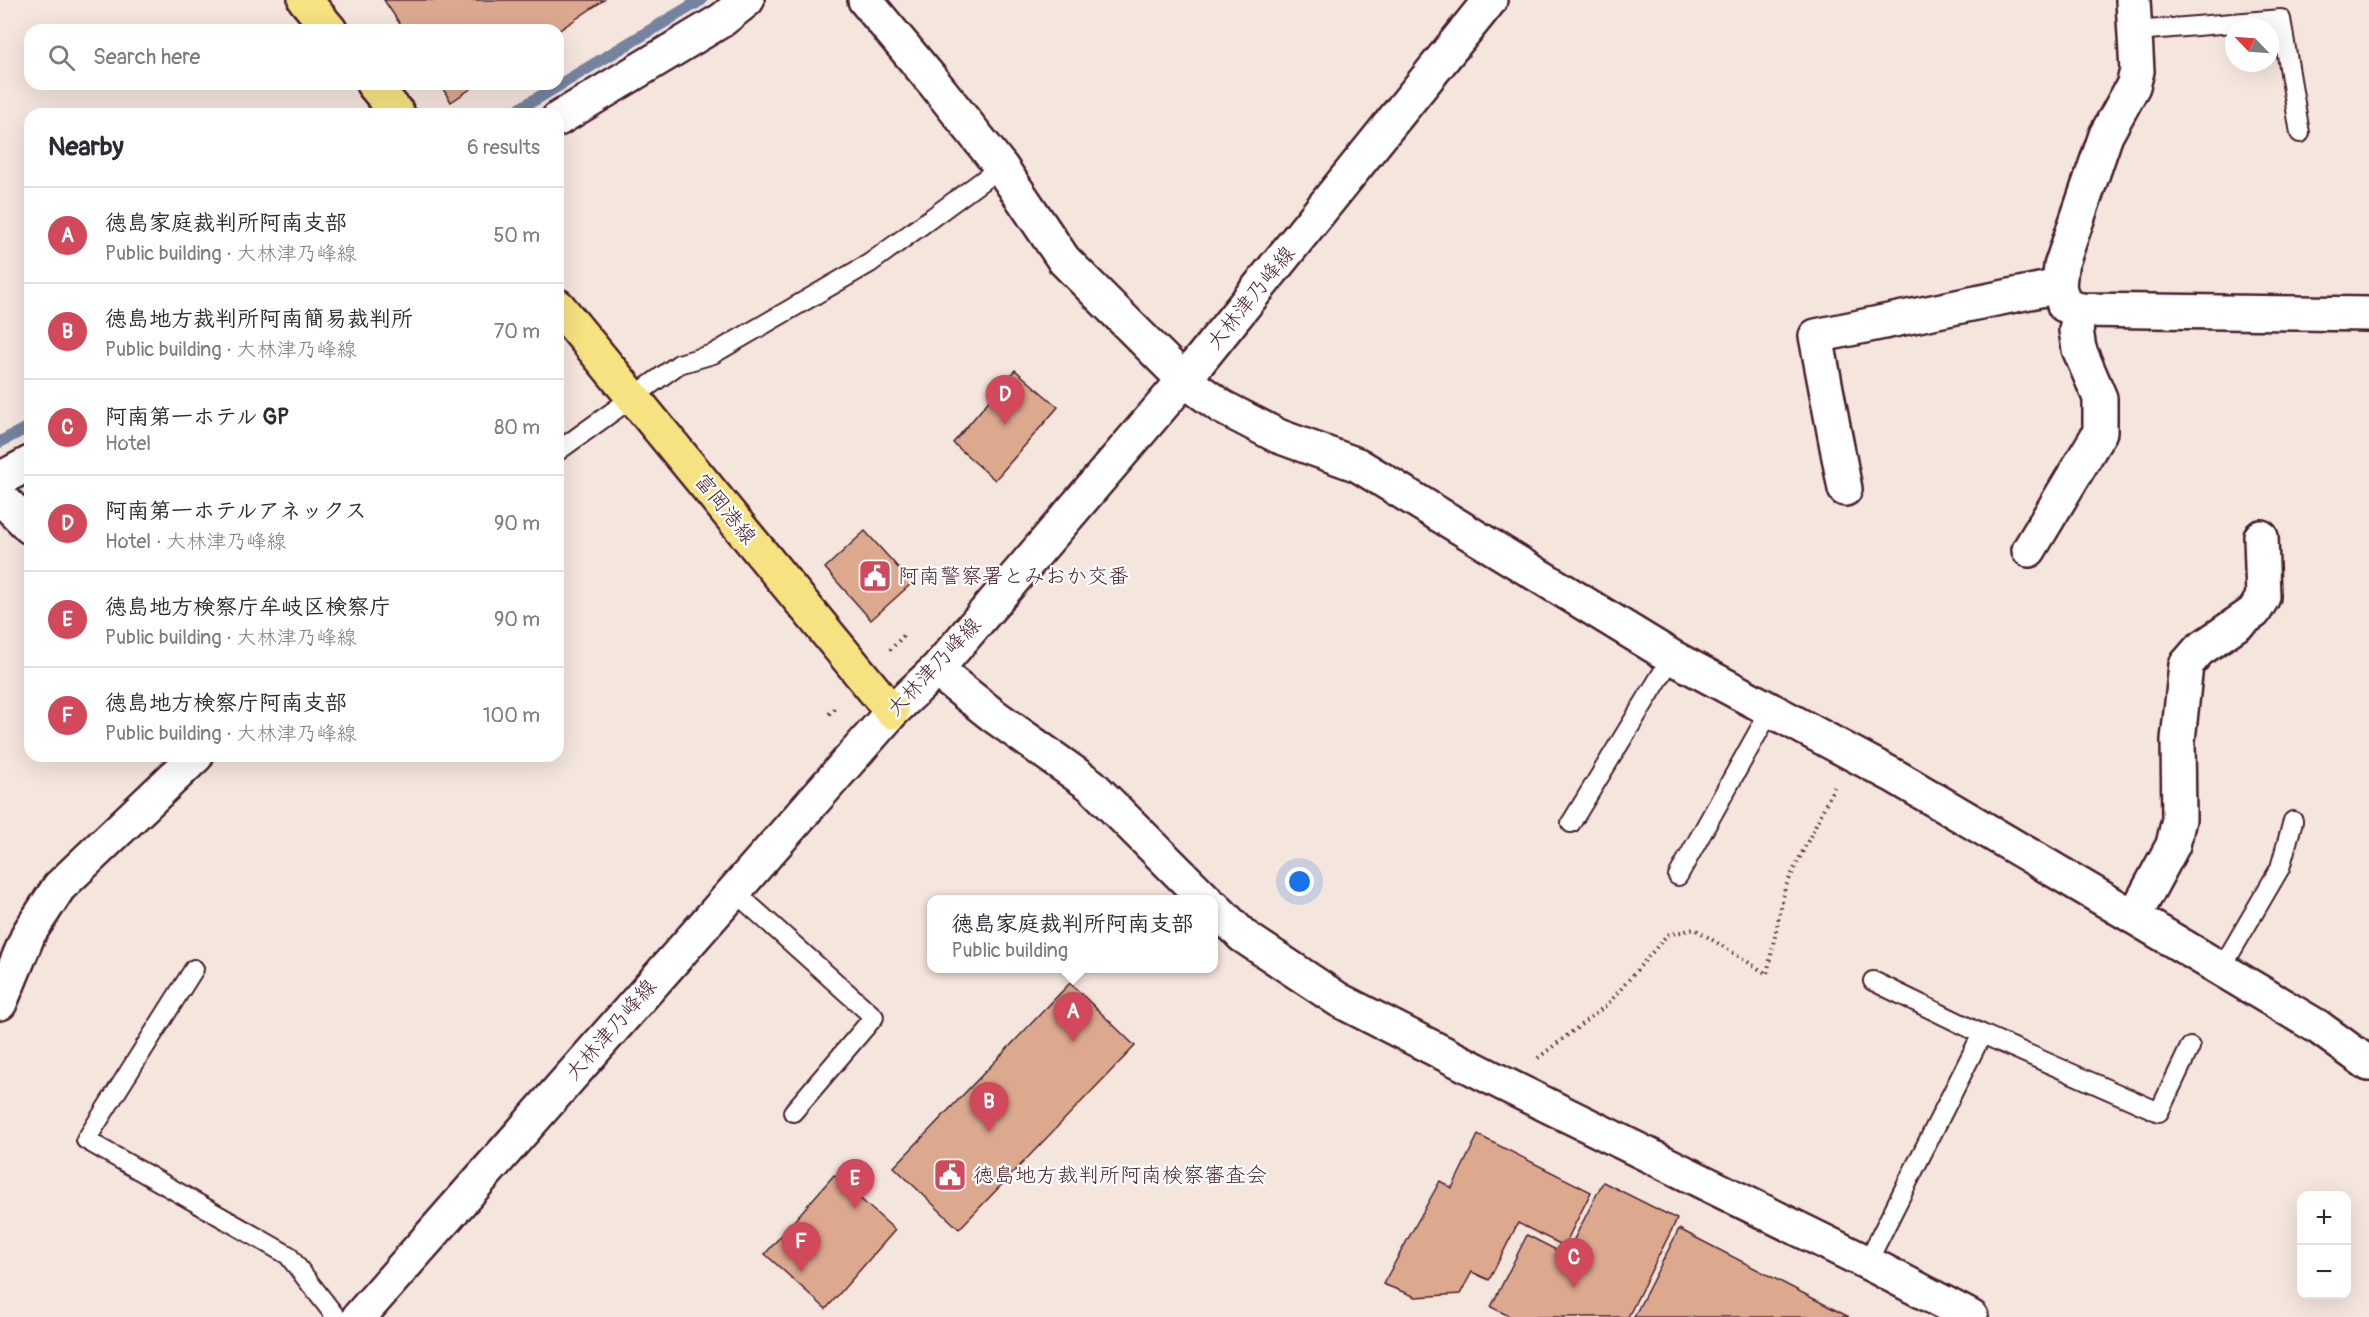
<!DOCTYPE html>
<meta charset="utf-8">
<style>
:root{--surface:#fff;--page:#f7f7f7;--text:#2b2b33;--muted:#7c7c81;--line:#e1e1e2;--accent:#d1495b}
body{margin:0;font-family:Pangolin,"Klee One",sans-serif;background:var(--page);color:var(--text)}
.controls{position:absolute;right:18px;bottom:18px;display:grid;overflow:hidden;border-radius:12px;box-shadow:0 6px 24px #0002}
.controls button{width:54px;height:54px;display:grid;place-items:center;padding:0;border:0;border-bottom:2px solid var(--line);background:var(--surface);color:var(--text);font:30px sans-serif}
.compass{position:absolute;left:2225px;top:18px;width:54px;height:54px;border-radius:50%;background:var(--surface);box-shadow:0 6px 24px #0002;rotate:295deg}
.you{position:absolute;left:1300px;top:882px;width:21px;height:21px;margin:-15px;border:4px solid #fff;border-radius:50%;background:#1a73e8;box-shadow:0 0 0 9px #1a73e833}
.badge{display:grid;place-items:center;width:39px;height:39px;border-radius:50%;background:var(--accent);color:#fff;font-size:20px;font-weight:700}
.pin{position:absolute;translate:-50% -50px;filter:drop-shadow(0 2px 3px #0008)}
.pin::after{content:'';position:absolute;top:32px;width:21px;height:18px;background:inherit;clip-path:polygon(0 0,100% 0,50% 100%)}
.popup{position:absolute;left:927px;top:895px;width:291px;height:78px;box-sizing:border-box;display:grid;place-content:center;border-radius:12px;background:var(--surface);filter:drop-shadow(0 2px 4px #0005);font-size:20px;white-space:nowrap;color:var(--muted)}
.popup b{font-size:22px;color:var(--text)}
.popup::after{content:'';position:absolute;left:50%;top:100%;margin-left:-12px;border:12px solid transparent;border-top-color:var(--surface)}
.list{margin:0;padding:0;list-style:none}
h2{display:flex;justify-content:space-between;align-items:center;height:78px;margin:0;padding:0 24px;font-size:26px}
h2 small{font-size:20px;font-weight:400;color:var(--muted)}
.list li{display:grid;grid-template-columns:39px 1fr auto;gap:18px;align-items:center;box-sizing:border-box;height:96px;padding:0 24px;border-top:2px solid var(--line)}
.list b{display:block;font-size:22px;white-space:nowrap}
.list p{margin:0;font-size:20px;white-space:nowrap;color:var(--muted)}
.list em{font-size:20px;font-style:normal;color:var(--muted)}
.icon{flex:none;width:33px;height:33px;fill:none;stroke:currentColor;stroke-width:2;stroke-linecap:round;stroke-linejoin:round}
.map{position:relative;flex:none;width:2369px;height:1317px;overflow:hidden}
.search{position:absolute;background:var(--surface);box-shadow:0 6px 24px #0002;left:24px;top:24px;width:540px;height:66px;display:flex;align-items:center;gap:15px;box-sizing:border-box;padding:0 21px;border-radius:18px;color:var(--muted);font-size:22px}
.panel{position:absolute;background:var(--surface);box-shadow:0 6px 24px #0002;left:24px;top:108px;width:540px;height:654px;border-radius:18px}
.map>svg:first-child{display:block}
</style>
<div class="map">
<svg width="2369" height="1317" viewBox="0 0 2369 1317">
<rect width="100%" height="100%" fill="#f4e5dd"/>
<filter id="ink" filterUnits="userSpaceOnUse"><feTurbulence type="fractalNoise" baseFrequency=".0167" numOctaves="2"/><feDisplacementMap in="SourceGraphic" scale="12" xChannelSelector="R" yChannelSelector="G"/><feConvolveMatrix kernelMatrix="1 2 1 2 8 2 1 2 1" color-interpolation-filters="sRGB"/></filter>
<g filter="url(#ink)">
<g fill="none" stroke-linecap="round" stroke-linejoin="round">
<g stroke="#7583a1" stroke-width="12">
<polyline points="511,114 701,0"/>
<polyline points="0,442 30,426"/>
</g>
</g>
<g fill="#dca98f" stroke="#4a1f2b" stroke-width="1.5">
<polygon points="384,0 604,0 558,31 404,30"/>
<polygon points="440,84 478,84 451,102"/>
<polygon points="1015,370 1058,407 995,480 953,443"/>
<polygon points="865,531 912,583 871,620 825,568"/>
<polygon points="1070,983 1135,1046 959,1229 894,1167"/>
<polygon points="1478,1135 1591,1192 1564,1246 1518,1223 1489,1280 1472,1272 1460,1294 1416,1297 1383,1284 1440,1181 1452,1188"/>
<polygon points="834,1175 895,1230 826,1309 765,1254"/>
<polygon points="1603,1182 1677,1219 1628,1317 1511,1317 1491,1307 1527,1235 1566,1255"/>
<polygon points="1679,1229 1849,1317 1634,1317"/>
</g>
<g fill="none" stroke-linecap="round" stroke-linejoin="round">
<g stroke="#4a1f2b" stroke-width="22">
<g id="service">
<polyline points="2136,31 2281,19 2300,133"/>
<polyline points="558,451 679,364 713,354 870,263 1001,167"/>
<polyline points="1571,823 1672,657"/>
<polyline points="1678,876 1771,709"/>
<polyline points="734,891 874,1017 793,1112"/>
<polyline points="194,969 86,1140 288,1255 336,1317"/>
<polyline points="2221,969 2280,868 2293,821"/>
<polyline points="1873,981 1982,1034 2159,1112 2190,1047"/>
<polyline points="1867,1263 1982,1034"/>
</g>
</g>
<g stroke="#4a1f2b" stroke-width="38">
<g id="minor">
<polyline points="865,0 935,84 1001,167 1064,260 1184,380 1222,407 1278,436 1358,465 1672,657 1896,777 2134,917 2318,1027 2369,1064"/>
<polyline points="2133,0 2137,71 2133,86 2106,135 2061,266 2059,286 2064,305 2080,310 2369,314"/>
<polyline points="558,119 722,20 747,0"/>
<polyline points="0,479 30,463"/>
<polyline points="1845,489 1816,336 2059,286"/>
<polyline points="0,497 30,527"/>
<polyline points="2029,550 2100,432 2100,398 2079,349 2076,330 2080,310"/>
<polyline points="936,670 994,716 1091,785 1206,900"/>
<polyline points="1214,907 1243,936 1339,1000 1504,1084 1876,1267 1971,1317"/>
<polyline points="2134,917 2173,845 2179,819 2178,740 2186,665 2199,650 2254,612 2263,597 2261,537"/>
<polyline points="0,1003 29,933 59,887 196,756"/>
</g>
</g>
<g stroke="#4a1f2b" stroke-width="38">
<polyline id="secondary" points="359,1317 839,772 892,712 936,670 1184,380 1490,0"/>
</g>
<g stroke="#4a1f2b" stroke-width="38">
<g id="primary">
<polyline points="305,0 330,30"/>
<polyline points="373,84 398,114"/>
<polyline points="558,306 892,712"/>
</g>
</g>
<g stroke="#4a1f2b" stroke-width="4" stroke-dasharray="1.5 4.5" stroke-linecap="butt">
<polyline points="890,650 906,633"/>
<polyline points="829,714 837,706"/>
<polyline points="1538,1058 1608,1004 1667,935 1695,929 1767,974 1785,888 1834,787"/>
</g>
<use href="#service" stroke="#fff" stroke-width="18"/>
<use href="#minor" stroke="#fff" stroke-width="33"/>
<use href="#secondary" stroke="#fff" stroke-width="33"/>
<use href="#primary" stroke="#f6e281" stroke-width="33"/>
</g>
</g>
<defs>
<g id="civic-square" transform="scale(1.725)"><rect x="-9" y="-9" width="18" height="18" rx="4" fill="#d1495b" stroke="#fff"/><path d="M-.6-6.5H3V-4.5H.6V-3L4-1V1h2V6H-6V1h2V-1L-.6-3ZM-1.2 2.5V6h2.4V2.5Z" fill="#fff"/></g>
</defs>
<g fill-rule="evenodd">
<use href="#civic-square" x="875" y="576"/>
<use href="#civic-square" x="950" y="1175"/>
</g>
<g text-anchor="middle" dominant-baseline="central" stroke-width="4.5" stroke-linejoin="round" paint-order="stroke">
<g font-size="21" fill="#4a1f2b" stroke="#fff">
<text transform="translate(1251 298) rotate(-51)">大林津乃峰線</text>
<text transform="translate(725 509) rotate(51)">富岡港線</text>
<text transform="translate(934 667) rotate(-47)">大林津乃峰線</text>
<text transform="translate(611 1030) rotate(-49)">大林津乃峰線</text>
</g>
<g font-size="21" fill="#4a1f2b" stroke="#fff" text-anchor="start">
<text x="898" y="576">阿南警察署とみおか交番</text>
<text x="973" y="1175">徳島地方裁判所阿南検察審査会</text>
</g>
</g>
</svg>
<div class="controls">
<button>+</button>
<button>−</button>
</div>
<svg class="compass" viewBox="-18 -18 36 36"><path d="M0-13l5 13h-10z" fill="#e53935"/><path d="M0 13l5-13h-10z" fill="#7c7c81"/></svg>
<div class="you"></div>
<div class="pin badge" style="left:1073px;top:1042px">A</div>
<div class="popup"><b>徳島家庭裁判所阿南支部</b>Public building</div>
<div class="pin badge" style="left:989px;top:1132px">B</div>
<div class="pin badge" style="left:1574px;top:1288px">C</div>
<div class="pin badge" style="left:1005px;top:425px">D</div>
<div class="pin badge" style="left:855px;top:1209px">E</div>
<div class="pin badge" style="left:801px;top:1272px">F</div>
<div class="search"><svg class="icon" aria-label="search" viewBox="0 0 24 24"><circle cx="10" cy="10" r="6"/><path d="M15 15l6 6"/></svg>Search here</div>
<section class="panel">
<h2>Nearby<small>6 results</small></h2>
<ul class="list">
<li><span class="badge">A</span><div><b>徳島家庭裁判所阿南支部</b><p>Public building · 大林津乃峰線</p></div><em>50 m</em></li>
<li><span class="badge">B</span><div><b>徳島地方裁判所阿南簡易裁判所</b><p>Public building · 大林津乃峰線</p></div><em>70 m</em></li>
<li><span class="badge">C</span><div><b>阿南第一ホテル GP</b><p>Hotel</p></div><em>80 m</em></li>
<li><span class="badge">D</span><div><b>阿南第一ホテルアネックス</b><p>Hotel · 大林津乃峰線</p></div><em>90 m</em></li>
<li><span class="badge">E</span><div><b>徳島地方検察庁牟岐区検察庁</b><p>Public building · 大林津乃峰線</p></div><em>90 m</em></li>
<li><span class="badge">F</span><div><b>徳島地方検察庁阿南支部</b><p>Public building · 大林津乃峰線</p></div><em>100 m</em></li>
</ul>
</section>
</div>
